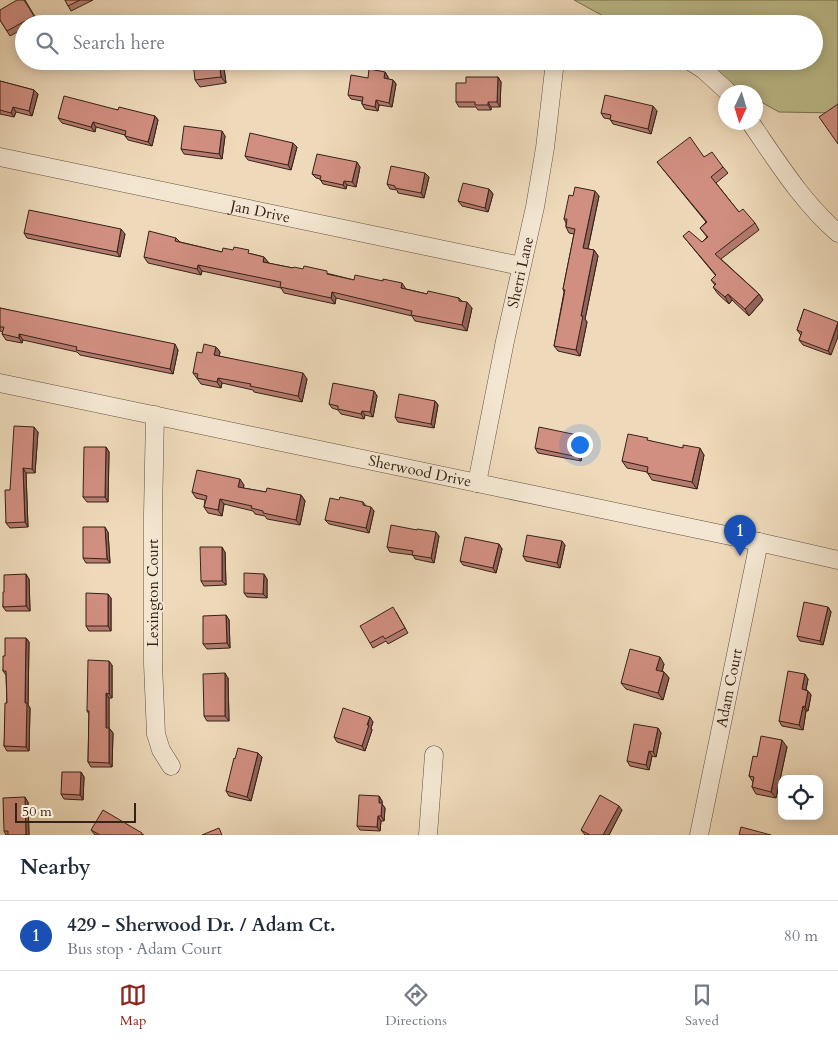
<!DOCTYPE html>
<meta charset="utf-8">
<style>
:root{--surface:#fff;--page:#f6f6f7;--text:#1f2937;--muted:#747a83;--line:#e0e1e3;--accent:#8f2418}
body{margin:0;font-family:Cardo,serif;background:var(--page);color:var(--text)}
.controls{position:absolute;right:15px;bottom:15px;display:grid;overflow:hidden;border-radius:10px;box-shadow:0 2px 12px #0003}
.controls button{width:45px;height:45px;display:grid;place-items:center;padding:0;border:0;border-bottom:1px solid var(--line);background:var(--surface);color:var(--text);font:25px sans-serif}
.compass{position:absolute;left:718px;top:85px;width:45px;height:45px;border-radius:50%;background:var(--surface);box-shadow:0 2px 12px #0003;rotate:184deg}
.scale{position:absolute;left:15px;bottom:12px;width:121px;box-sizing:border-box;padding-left:5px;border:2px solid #362117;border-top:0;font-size:14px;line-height:18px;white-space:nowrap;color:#362117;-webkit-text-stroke:4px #f4e7d2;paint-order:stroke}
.you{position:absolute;left:579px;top:444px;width:18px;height:18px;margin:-12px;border:4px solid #fff;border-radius:50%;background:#1a73e8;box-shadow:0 0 0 8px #1a73e833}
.badge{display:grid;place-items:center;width:32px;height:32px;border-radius:50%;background:var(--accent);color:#fff;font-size:16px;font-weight:700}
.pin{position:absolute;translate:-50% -41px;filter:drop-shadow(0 1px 2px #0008)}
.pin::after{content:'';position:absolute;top:26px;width:18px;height:15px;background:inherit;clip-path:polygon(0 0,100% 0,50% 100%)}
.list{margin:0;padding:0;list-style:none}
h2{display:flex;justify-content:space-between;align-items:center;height:65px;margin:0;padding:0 20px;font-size:21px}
h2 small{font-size:16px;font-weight:400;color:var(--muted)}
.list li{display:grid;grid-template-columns:32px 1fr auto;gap:15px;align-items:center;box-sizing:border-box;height:70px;padding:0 20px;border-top:1px solid var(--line)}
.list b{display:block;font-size:19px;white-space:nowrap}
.list p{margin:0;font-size:16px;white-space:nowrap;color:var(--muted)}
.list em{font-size:16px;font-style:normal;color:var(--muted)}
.icon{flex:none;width:28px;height:28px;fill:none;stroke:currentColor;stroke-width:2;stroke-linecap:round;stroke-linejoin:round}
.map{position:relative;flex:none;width:838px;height:835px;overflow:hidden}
.search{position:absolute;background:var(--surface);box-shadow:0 2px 12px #0003;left:15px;right:15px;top:15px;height:55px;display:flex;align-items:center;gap:12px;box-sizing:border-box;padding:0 18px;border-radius:28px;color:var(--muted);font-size:19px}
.sheet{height:135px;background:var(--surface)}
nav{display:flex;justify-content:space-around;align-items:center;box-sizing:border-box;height:70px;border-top:1px solid var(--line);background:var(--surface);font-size:14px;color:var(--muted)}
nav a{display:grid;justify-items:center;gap:2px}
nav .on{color:var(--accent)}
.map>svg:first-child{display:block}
</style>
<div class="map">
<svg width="838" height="835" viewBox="0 0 838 835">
<rect width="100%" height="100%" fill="#eedaba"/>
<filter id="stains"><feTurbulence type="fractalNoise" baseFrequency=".004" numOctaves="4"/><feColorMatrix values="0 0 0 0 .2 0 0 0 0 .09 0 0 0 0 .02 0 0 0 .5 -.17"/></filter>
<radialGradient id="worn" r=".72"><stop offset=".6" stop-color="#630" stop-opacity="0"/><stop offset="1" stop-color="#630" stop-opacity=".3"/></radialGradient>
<polygon fill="#bebe8c" stroke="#7a7052" points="574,0 838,0 838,113 779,112 756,99 756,92 743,92 686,61 814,61 814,24 618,24"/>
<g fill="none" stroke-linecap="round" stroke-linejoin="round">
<g stroke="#644f40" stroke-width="19">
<g id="street">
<polyline points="690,61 704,70 728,92"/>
<path d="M750,122C777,161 802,202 838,233"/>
<path id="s1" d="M0,157L521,266"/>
<path id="s2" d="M0,383L759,542L838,560"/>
<polyline points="155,415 153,514 153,664 156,734 161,750 171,766"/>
<path id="s3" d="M477,483L505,341L535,207L545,148L555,61"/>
<polyline points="428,835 434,755"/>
<path id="s4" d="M699,835L759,542"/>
</g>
</g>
<use href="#street" stroke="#f4e7d2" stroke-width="18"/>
</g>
<g fill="#b47b6f" stroke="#362117">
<polygon points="25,0 37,20 31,24 24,24 24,28 10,36 0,20"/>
<polygon points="65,0 93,0 71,11"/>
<polygon points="223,61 226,83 200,87 195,80"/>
<polygon points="385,72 388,77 388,79 393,80 396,84 392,107 379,105 378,111 365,109 362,104 362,101 351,99 348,95 368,78"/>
<polygon points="498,77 501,82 500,107 491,107 491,110 478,110 476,107 459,107 456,102 466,83"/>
<polygon points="0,81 34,90 38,94 32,116 16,112 14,117 0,114"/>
<polygon points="118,110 155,116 158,120 152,146 128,140 125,136 125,135 96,127 95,132 62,123 58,118"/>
<polygon points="657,111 651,134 613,124 610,119 604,118 601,113"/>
<polygon points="225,136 222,159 184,154 181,149"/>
<polygon points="297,147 291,170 248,160 245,156"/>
<polygon points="704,157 723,167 728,173 716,183 739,212 755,223 759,230 721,259 759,294 763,300 749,316 732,300 729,304 718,294 713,287 715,285 711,280 716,276 683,236 702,242 707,237 700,228 706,222 657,162"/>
<polygon points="360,167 356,187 347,185 346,189 323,184 320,179 316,178 312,174"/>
<polygon points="429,177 424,198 398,193 397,190 390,189 387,184"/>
<polygon points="489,189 493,194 488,212 462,206 458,201"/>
<polygon points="573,196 599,196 588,249 594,250 598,256 585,319 587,322 580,356 558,351 554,346 564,292 563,289 574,234 569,233 566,227 566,223 564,219"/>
<polygon points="24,233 125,234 120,257 27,238"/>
<polygon points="176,238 180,242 222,252 252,254 264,257 268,263 293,268 330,274 354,280 406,289 427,294 459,298 462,301 472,308 467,331 415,321 412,316 336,298 335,304 284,293 281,288 202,271 201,275 148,263 144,257"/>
<polygon points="0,308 178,350 173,374 80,355 77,352 23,340 22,343 6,340 2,334 3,332 0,331"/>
<polygon points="804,309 831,355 803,345 799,340 801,335 800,334 797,330"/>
<polygon points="216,347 220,352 219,356 307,379 302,402 254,392 253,390 222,383 221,388 201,384 193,373 202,353"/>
<polygon points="374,391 377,396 373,417 365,415 364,419 341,414 338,410 332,408 329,404"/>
<polygon points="435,401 438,405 434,428 398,422 395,417"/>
<polygon points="38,432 35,473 26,473 28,527 10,528 6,523 10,490"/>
<polygon points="582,436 585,440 581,461 538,453 535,448"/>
<polygon points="650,441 704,455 697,489 652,480 647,472 627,468 622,461"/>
<polygon points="106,447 109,452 108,502 87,502 83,497"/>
<polygon points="244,485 243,488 266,492 301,495 305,501 300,525 267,519 265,516 255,514 253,511 224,504 222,516 208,513 204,507 205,500 196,498 192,492"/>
<polygon points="339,500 363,502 366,506 374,511 369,533 329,524 325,520"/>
<polygon points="108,532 110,563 86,563 83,558"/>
<polygon points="439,536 434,563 415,559 413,555 390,552 387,547"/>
<polygon points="499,544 502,549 496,573 463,565 460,561"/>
<polygon points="565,545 560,568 526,561 523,556"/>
<polygon points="225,552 226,585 204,586 201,581"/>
<polygon points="29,579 30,611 6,611 3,607 4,592"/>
<polygon points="267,579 267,598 247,597 244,593"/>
<polygon points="111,598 111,631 89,631 86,626"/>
<polygon points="828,607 831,612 823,645 800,641 797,636"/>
<polygon points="396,612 408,633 388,644 386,641 373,648 370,643"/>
<polygon points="226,615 229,620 230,648 207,649 203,644"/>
<polygon points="26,638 29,642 28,705 30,708 29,751 7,751 4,746 7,703 6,675 3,671 5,656"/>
<polygon points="664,664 662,671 664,672 669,678 663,700 626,689 621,683"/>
<polygon points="112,665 112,698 109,698 109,728 113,733 112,767 91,767 88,762 89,714 87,711"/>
<polygon points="228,678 229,721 207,721 204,716"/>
<polygon points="808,679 806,690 808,691 811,695 808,711 806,711 803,730 782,726 779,721"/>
<polygon points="373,722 371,728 372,730 365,751 337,742 334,737"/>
<polygon points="658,728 661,733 656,757 652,756 649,770 630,766 627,761"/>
<polygon points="787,747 776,798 756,794 752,787 753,782 749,776 757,757"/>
<polygon points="258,753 262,757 251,801 229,796 226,791 235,759"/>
<polygon points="81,772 84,777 83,800 64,799 61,794"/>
<polygon points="379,796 382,801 382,804 385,808 384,821 381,821 380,831 360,830 357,826"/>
<polygon points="28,802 29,835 6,835 4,831"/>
<polygon points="622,810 609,835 585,835 581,830"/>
<polygon points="91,830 144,835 95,835"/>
</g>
<g fill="#92645a" stroke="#362117">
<polygon points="219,61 223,61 226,83 221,77"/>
<polygon points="385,72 388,77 387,83 384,78"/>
<polygon points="498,77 501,82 500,107 497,102"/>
<polygon points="393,80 396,84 392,107 389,103"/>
<polygon points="34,90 38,94 32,116 29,111"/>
<polygon points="376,100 379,105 378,111 375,107"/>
<polygon points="488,102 491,107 491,110 488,105"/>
<polygon points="653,106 657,111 651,134 648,129"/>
<polygon points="13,107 16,112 14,117 11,113"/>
<polygon points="155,116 158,120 152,146 148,142"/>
<polygon points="93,122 96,127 95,132 91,127"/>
<polygon points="222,131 225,136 222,159 219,154"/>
<polygon points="293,143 297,147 291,170 288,165"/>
<polygon points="357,162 360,167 356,187 352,182"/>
<polygon points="425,173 429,177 424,198 421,193"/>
<polygon points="344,181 347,185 346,189 343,185"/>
<polygon points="489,189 493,194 488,212 485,208"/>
<polygon points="595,191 599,196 587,253 583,248"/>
<polygon points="121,229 125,234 120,257 117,252"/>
<polygon points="594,250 598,256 585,319 587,322 580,356 576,350 581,316"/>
<polygon points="264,257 269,263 263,262"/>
<polygon points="198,265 202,271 201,275 197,269"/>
<polygon points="402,283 406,289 405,294 401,288"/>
<polygon points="332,292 336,298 335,304 331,298"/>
<polygon points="728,294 732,300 729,304 725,297"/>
<polygon points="759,294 763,300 749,316 745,309"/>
<polygon points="467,302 472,308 467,331 462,325"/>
<polygon points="838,324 838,337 831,355 828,351"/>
<polygon points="19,334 23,340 22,343 19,338"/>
<polygon points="175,344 178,350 173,374 170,369"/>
<polygon points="216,347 220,352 218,361 214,355"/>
<polygon points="303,373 307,379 302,402 298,396"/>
<polygon points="218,378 222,383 221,388 217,382"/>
<polygon points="374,391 377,396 373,417 370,412"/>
<polygon points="435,401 438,405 434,428 431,424"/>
<polygon points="362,411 365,415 364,419 361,414"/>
<polygon points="34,427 38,432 35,473 32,469"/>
<polygon points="582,436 585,440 581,461 578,457"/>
<polygon points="106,447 109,452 108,502 105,497"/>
<polygon points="700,448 704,455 697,489 692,482"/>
<polygon points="23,468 26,473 28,527 25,522"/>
<polygon points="240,479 244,485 242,493 238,487"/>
<polygon points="301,495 305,501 300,525 296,520"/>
<polygon points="220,499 224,504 222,516 218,510"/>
<polygon points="371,507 374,511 369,533 366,528"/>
<polygon points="105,527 108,532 110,563 107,559"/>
<polygon points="436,532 439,536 434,563 431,558"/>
<polygon points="562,541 565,545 560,568 557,563"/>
<polygon points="499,544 502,549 496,573 493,568"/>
<polygon points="222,547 225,552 226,585 222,581"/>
<polygon points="26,574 29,579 30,611 26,606"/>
<polygon points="264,574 267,579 267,598 263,594"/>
<polygon points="108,594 111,598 111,631 108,626"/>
<polygon points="828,607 831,612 823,645 820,641"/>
<polygon points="226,615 229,620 230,648 227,643"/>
<polygon points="26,638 29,642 28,705 30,708 29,751 26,747 25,703"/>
<polygon points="660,657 664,664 661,676 656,670"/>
<polygon points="109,661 112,665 112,698 109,694"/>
<polygon points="664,672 669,678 663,700 658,693"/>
<polygon points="225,673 228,678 229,721 225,716"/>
<polygon points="805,674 808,679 805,694 802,689"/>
<polygon points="808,691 811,695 808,711 805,707"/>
<polygon points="106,693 109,698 109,733 106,728"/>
<polygon points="803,706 806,711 803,730 799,725"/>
<polygon points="370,717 373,722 371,728 372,730 365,751 362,746"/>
<polygon points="109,728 113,733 112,767 109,763"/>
<polygon points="658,728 661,733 656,757 653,752"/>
<polygon points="782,740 787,747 776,798 771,792"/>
<polygon points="649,751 652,756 649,770 646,765"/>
<polygon points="258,753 262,757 251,801 247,797"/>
<polygon points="81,772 84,777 83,800 80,795"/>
<polygon points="379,796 382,801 382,804 385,808 384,821 381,816 379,803"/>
<polygon points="25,797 28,802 29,835 26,835"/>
<polygon points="619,806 622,810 609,835 603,835"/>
<polygon points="378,816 381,821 380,831 377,827"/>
</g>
<g fill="#d18f81" stroke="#362117">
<polygon points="17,0 24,0 34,16 7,31 0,20 0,10"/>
<polygon points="65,0 80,0 68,6"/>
<polygon points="193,61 219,61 221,77 195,80"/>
<polygon points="369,69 385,72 384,78 393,80 389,103 376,100 375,107 362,104 363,97 348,95 351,75 368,78"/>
<polygon points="466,77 498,77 497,102 488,102 488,105 475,105 475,102 456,102 456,83 466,83"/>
<polygon points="0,81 34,90 29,111 13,107 11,113 0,110"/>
<polygon points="605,95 653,106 648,129 610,120 611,115 601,113"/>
<polygon points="64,96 118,110 119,107 155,116 148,142 125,136 126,131 93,122 91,127 58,118"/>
<polygon points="838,104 838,144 819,117"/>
<polygon points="184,126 222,131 219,154 181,149"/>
<polygon points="250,133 293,143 288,165 245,156"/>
<polygon points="690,137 704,157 712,152 723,167 711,177 739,212 743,209 755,223 715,254 759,294 745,309 728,294 725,297 713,287 716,284 711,280 716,275 683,236 689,231 702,242 708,237 700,228 707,222 657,162"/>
<polygon points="317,154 357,162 352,182 344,181 343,185 320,180 321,176 312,174"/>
<polygon points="391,166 425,173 421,193 395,188 395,186 387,184"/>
<polygon points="463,183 489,189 485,208 458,201"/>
<polygon points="575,187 595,191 583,248 594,250 581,316 583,316 576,350 554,346 565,290 563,289 575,229 566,227 567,219 564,219 569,195 573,196"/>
<polygon points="29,210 121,229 117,252 24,233"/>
<polygon points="149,231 176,238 175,241 222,252 223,248 233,250 234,247 249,250 248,253 264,257 263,262 293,268 294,267 303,269 304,266 327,271 327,274 354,280 355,275 383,281 383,279 402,283 401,288 427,294 428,291 459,298 459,301 467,302 462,325 411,315 412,311 332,292 331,298 280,287 281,282 198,265 197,269 144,257"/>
<polygon points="0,308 175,344 170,369 76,350 77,347 19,334 19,338 2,334 4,327 0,327"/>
<polygon points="804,309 838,322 828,351 799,340 802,332 797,330"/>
<polygon points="204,344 216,347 214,355 303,373 298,396 250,386 251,384 218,378 217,382 197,378 198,374 193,373 197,352 202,353"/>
<polygon points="333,383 374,391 370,412 362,411 361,414 338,409 338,406 329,404"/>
<polygon points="399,394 435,401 431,424 395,417"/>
<polygon points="14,426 34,427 32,469 23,468 25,522 6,523 5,490 10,490"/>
<polygon points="539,427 582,436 578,457 535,448"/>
<polygon points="628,434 648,438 647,440 683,448 683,445 700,448 692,482 647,473 648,467 622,461"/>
<polygon points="84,447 106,447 105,497 83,497"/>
<polygon points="197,470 240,479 238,487 266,492 267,488 301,495 296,520 263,513 263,511 251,508 252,506 220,499 218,510 204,507 207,496 192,492"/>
<polygon points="340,497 363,502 363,505 371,507 366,528 325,520 330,498 339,500"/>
<polygon points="391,525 417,530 417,529 436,532 431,558 412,555 413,551 387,547"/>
<polygon points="83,527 105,527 107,559 83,558"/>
<polygon points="527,535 562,541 557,563 523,556"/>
<polygon points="465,537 499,544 493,568 460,561"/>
<polygon points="200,547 222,547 222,581 201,581"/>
<polygon points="244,573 264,574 263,594 244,593"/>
<polygon points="26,574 26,606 3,607 3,592 4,592 4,575"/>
<polygon points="86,593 108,594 108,626 86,626"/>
<polygon points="804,602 828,607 820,641 797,636"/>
<polygon points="393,607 405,628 385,639 383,636 370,643 360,626"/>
<polygon points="226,615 227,643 203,644 203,616"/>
<polygon points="5,638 26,638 25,703 27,703 26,747 4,746 5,703 7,703 6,671 3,671 3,656 5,656"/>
<polygon points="630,649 660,657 656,670 664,672 658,693 621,683"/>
<polygon points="88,660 109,661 109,694 106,693 106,728 109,728 109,763 88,762 89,711 87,711"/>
<polygon points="788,671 805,674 802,689 808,691 805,707 803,706 799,725 779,721"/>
<polygon points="225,673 225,716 204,716 203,674"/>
<polygon points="343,708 370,717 367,725 369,725 362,746 334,737"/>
<polygon points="634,724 658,728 653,752 649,751 646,765 627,761"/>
<polygon points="761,736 782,740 771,792 752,787 754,777 749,776 753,756 757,757"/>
<polygon points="238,748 258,753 247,797 226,791 234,758 235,759"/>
<polygon points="62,772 81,772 80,795 61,794"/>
<polygon points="359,795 379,796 379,803 382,803 381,816 378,816 377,827 357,826"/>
<polygon points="600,795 619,806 603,835 590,835 581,830"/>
<polygon points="25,797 26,835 8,835 8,831 4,831 3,798"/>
<polygon points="103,810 142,833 142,835 100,835 91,830"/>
<polygon points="741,827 771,835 739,835"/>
<polygon points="219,828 222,835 202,835"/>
</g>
<g text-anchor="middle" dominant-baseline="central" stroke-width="4" stroke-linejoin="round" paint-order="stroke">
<g font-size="15" fill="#362117" stroke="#f4e7d2">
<text stroke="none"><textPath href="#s1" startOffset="266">Jan Drive</textPath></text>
<text stroke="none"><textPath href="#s3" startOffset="215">Sherri Lane</textPath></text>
<text stroke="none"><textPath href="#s2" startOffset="429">Sherwood Drive</textPath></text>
<text transform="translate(153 593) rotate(-90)">Lexington Court</text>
<text stroke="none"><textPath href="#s4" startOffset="150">Adam Court</textPath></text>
</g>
</g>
<rect width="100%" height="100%" filter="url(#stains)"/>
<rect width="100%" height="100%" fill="url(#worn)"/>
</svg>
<div class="controls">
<button><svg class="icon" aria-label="locate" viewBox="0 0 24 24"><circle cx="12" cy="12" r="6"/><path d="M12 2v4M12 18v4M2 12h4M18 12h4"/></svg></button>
</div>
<svg class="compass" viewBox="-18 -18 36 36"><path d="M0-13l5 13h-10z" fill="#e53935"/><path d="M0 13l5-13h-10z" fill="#747a83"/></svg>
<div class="scale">50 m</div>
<div class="you"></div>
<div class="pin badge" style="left:740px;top:556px;background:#1a4fb4">1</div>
<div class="search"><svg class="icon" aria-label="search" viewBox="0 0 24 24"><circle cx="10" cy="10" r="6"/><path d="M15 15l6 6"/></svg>Search here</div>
</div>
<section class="sheet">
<h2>Nearby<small></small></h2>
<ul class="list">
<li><span class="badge" style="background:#1a4fb4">1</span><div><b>429 - Sherwood Dr. / Adam Ct.</b><p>Bus stop · Adam Court</p></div><em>80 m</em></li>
</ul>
</section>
<nav>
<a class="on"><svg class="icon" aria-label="map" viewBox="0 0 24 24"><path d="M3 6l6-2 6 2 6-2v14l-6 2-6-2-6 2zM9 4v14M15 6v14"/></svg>Map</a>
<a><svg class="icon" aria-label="directions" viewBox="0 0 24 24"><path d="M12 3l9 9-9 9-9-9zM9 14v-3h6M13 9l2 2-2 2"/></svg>Directions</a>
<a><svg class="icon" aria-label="saved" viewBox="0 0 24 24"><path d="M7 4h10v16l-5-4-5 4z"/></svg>Saved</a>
</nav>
